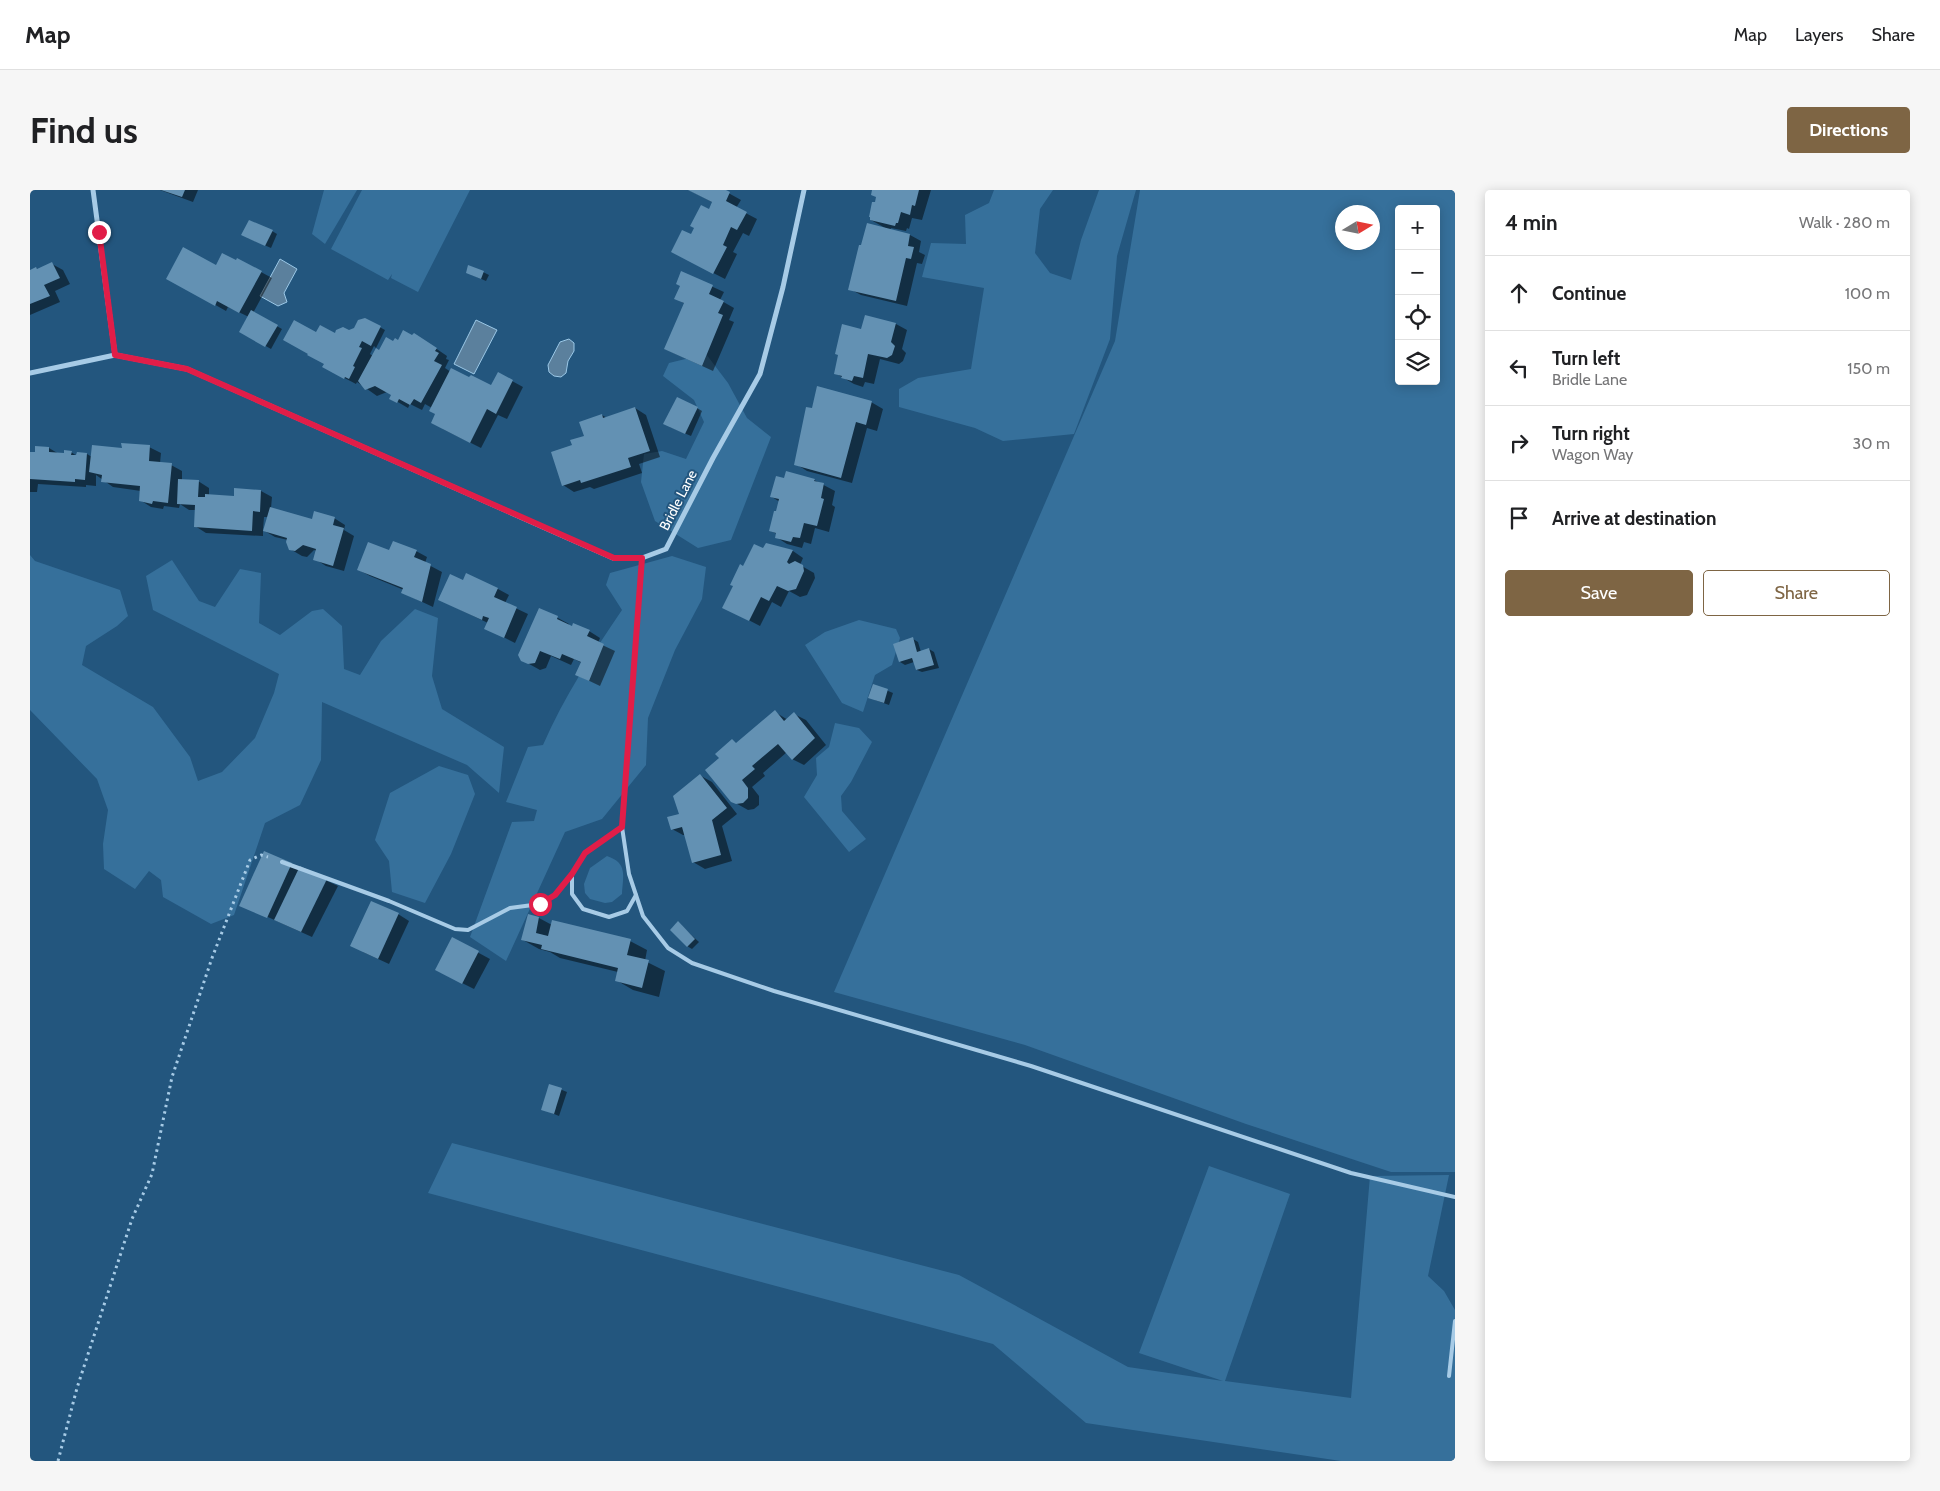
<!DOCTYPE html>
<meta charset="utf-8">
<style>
:root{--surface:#fff;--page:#f6f6f6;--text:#202124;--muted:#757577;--line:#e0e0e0;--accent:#7e6544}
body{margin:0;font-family:Cabin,sans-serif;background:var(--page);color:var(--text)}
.controls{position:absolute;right:15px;top:15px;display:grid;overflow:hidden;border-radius:5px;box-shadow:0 2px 12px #0003}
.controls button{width:45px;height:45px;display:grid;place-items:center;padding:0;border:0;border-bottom:1px solid var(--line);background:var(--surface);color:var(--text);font:25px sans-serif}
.compass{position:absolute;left:1305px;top:15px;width:45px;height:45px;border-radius:50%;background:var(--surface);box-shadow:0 2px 12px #0003;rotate:80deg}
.stop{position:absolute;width:15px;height:15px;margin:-11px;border:4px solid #e11d48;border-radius:50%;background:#fff}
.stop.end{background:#e11d48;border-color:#fff;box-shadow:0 1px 5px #0008}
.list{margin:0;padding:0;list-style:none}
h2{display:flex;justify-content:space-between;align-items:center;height:65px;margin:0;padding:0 20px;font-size:21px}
h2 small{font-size:16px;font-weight:400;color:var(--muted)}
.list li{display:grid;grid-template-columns:32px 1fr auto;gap:15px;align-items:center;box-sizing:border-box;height:75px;padding:0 20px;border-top:1px solid var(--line)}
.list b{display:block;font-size:19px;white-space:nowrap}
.list p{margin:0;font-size:16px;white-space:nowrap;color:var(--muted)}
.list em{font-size:16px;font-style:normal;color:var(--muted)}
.actions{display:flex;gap:10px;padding:15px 20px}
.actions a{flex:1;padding:11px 0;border:1px solid var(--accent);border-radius:5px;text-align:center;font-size:18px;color:var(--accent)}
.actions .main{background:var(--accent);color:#fff}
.icon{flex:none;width:28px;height:28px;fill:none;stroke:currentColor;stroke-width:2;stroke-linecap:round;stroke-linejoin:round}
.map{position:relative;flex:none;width:1425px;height:1271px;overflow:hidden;border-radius:5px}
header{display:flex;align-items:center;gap:30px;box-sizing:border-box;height:70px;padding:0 25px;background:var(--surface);border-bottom:1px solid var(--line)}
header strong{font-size:24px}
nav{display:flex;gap:28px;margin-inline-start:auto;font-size:18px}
.intro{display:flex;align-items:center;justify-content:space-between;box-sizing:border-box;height:120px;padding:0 30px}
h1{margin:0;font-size:35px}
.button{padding:12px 22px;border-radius:5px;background:var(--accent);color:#fff;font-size:18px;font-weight:700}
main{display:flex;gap:30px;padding:0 30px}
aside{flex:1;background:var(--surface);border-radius:5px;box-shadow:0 2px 12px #0003}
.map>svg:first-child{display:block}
</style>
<header>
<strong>Map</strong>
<nav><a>Map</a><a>Layers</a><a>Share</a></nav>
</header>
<div class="intro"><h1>Find us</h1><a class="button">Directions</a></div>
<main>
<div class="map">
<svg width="1425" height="1271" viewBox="0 0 1425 1271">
<rect width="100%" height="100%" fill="#23567e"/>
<g fill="#36709b" fill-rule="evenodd">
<polygon points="294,0 327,0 295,54 282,44"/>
<polygon points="332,0 440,0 388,102 361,88 362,84 358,90 301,59"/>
<polygon points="964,0 1023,0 1010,19 1005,63 1020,83 1041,90 1051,50 1069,0 1106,0 1087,66 1080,149 1044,244 973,251 945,238 869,217 869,199 888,188 941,179 954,98 892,87 901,53 936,54 935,25 959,13"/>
<path d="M1110,0H1425V982H1361L1216,934L995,855L804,802L1085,151ZM1369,19H1406V191H1369ZM1312,22H1342V52H1312Z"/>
<polygon points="676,164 698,193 717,228 741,247 701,350 668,358 625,331 611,292 614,264 632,261 656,269 674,232 664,210 633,186 639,173"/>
<polygon points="0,365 5,371 90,400 98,426 87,436 56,456 52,475 123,517 160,567 168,591 192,582 225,548 244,503 249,484 123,420 116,386 142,370 169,411 185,417 210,379 231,383 229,433 250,445 282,421 293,419 312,436 314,479 330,485 351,451 385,419 408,428 402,486 412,519 474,557 469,603 437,575 292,512 291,570 270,615 235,633 204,725 181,734 133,707 131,690 119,681 105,699 74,679 73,654 78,620 67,589 0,520"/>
<path d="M642,366L676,377L672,409L645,460L618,528L616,575L572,629L535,642L476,771L440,747L482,632L504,631L507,620L476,612L498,557L513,555C534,507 562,464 592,420L576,395L580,383Z"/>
<polygon points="829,430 866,439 870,448 862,475 845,485 833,522 812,513 775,455 795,442"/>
<polygon points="805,533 829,538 842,552 821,592 811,606 812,621 836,649 819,662 774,607 787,585 786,568 799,557"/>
<polygon points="409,576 438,585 445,604 421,664 395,713 362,702 359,671 345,650 360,603"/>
<path d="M577,666C598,673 593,686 592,704L582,712L575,713L560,709L555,703L554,694L560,678Z"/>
<polygon points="422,953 929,1085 1098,1177 1193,1191 1109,1163 1179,976 1260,1004 1195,1191 1321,1208 1340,986 1419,985 1398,1086 1414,1101 1425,1120 1425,1271 1311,1271 1056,1233 963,1154 398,1003"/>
</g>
<g fill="#5b809d" stroke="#9bc8e7">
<polygon points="250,69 267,79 254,103 257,112 248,116 230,106"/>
<polygon points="446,130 467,140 444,184 424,174"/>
<polygon points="539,149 544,153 544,161 538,171 536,183 531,187 524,186 519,182 518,175 530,152"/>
</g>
<g fill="#0007" fill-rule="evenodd">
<polygon points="130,0 168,0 163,12"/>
<polygon points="659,0 693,0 711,10 706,18 727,29 719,46 713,43 703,62 707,64 695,89 654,68 661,46 684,13"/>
<polygon points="843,0 901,0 892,30 882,28 879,39 877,38 876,41 861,38 860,40 880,45 891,51 889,62 895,65 892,74 887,73 877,116 831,105 820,99 857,39 841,30 847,7"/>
<polygon points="242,41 247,44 241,58 218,48"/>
<polygon points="22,74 33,80 40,94 25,101 30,112 0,125 0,81 6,78 9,80"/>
<polygon points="186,77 231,82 242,88 223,123 252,139 241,159 211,142 219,127 198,117 196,121 138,88"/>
<polygon points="453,82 459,85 456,91 442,85"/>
<polygon points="652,83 694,102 690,110 704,118 699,130 704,132 683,181 635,159 655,114 646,108 651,96"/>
<polygon points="335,129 355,140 346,158 344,156 340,164 343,166 363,153 395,151 417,166 416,169 419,170 415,178 421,182 462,197 482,191 493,197 477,229 468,225 451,258 413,239 402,218 395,214 392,220 380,214 378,218 361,208 363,205 357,202 347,206 330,194 327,192 326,194 305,183 295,174 287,144 305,144 319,141 325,139"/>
<polygon points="866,134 877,140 872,159 876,163 873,171 869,174 850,169 844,194 835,192 833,197 824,194 805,183 832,140"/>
<polygon points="841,212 853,219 847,241 837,238 822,293 777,281 766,274 782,220"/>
<polygon points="605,218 616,225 630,267 609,274 612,283 564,299 560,297 544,302 533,295 543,256 556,246 572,225 577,228"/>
<polygon points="667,218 672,221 661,246 640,237"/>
<path d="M119,257L131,263L130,273L141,275L152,281V290L168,291L179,298V305L205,307L231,301L242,307L241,318L282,331L304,328L315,335L314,340L324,346L314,381L296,376L285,369L287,361L284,360L277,367L272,366L260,359L258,350L245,347L233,340V346L176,343L165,336L166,320H159L150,314L149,318L134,316L133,319L121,317L110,310L111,301L83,297L66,285V296L56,295V297L8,294L7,302H0V263L6,264L19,258L29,264L41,262L47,266L57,264L62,267L93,260ZM234,327H238L234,340H233Z"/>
<polygon points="755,290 784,290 805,301 802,315 805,317 799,342 785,338 781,354 774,352 772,358 757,354 746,347 747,344 741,341 750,312 742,307"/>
<polygon points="737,355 763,361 773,368 770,375 784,383 785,388 777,405 770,407 759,401 751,417 742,412 730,436 705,423 714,378 734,360"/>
<polygon points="386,361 397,367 395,373 412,382 403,417 373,403 374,400 340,386 329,380 360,362"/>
<polygon points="468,399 479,405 475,413 498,424 485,453 456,438 458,433 410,410"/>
<polygon points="509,420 528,428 539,434 538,436 559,441 570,448 568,453 585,461 570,496 547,485 552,473 544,469 541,475 521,466 516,478 510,480 492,470"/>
<polygon points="883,449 888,452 891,462 899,459 904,462 909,478 892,482 887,480 884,472 875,475 870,472"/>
<polygon points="844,495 863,503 859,515 845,510"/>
<polygon points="745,522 758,530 764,524 776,530 796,555 774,575 762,569 757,562 733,583 735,586 722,597 729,606 729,615 724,619 718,620 702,611 707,554"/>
<polygon points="671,586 682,592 707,624 692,636 702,671 675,679 663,672 656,645 653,645 642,639"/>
<polygon points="235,662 308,696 282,747 211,715"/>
<polygon points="368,724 379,731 359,774 333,762"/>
<polygon points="499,725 509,728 522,735 600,751 617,760 615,771 635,781 629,807 603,800 586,790 588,782 530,768 520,762 509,759 493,750"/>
<polygon points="648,733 669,752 662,759 657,756"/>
<polygon points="423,749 460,769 444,799 418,786"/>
<polygon points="520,895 537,902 529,926 512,919"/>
</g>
<g fill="#6391b3">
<polygon points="131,0 155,0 152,7"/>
<polygon points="658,0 696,0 700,2 696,11 717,22 707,40 701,37 693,55 697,57 683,84 641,62 652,40 661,44 664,38 660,36 671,15 679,19 682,12"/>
<polygon points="842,0 889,0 885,16 882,15 880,25 871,22 868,33 866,33 865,36 840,30 840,27 839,27 842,12 845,12 846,7 841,5"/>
<polygon points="219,30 243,40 235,56 211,45"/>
<polygon points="837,33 880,44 878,56 884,57 881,69 876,68 866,111 818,100 829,55 831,55"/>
<polygon points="153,57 186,75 192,63 206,70 207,68 232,81 209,123 187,111 185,116 136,89"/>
<polygon points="22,72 30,88 14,95 20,106 0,114 0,80 6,77 7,79"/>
<polygon points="438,75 454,81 451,89 436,83"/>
<polygon points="651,81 683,95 679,104 694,111 688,123 693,125 672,176 634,159 654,113 644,109 650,96 646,94"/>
<polygon points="221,120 248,135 235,157 209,142"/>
<polygon points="835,125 866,133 861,152 865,156 862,165 857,168 838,164 833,188 824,186 822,191 811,188 812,186 804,184 808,165 805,164 812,134 831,139"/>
<polygon points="335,128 351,136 341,156 332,151 329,157 332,158 323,176 325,177 319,189 315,187 314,189 292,177 294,174 277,165 278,164 253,150 264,130 286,142 290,135 305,143 306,140 313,137 319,140 324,138 328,130"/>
<polygon points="373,140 382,145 384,143 407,158 405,161 409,163 404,171 412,175 391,213 384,209 380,215 369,209 367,213 359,209 361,205 345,196 335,200 328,191 346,158 349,160 356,147 363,151 365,148 368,150"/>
<polygon points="421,178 439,187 441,185 461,195 468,182 483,190 466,224 457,219 440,253 401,233 405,224 399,221"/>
<polygon points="787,196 842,211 836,235 826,232 811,288 764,275 776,217 782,218"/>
<polygon points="647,207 668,217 655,244 633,234"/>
<polygon points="605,217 620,261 598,268 601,277 551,293 550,290 532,296 521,262 542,255 540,250 554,246 549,232 572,224 573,228"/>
<polygon points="91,253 120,255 119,271 142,273 138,313 123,311 122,314 109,311 110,296 71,292 72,285 59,282 62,255 92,258"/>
<polygon points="5,256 19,257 19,262 34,263 34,260 42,261 41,265 46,265 47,262 57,263 55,290 45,289 45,292 0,289 0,262 5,262"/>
<polygon points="756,281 785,289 784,291 794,293 791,308 794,309 787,336 774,333 770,348 763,347 761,352 745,348 746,343 739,341 744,321 746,321 749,309 740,307 746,286 754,288"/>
<polygon points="148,289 169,290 168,307 175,307 175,304 204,306 204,298 231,300 230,322 223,321 222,341 164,337 165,315 147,314"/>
<polygon points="240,317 282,329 284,321 305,327 303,335 314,338 303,376 283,370 286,359 273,355 265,361 259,360 256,352 257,348 233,341"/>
<polygon points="363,351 387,360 384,367 401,374 392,412 371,403 373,398 327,380 338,352 359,360"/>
<polygon points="736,353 763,360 757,372 759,374 765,371 773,375 774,381 766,399 758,401 747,396 739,411 731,407 719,431 692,418 703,396 700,395 710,374 713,376 724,354 733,358"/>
<polygon points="436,383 468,398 464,407 487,417 474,448 454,439 459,428 453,426 452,430 408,410 420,384 433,390"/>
<polygon points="509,418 528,426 527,429 542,436 543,433 560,440 557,446 574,454 559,491 545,485 551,472 532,464 530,469 510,461 505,473 498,474 491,471 488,465"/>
<polygon points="883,447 887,462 899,458 904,475 886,480 882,468 869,472 863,454"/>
<polygon points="843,494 858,499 854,513 838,508"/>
<polygon points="745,520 754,531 764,522 785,548 762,570 748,554 722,576 725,579 712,590 718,598 718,608 713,613 706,614 701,612 675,580 689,568 685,564 702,549 706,553"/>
<polygon points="670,584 697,618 682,630 691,665 662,673 652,637 641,640 637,627 649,624 643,606"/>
<polygon points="234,661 262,673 237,728 209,716"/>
<polygon points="270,676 297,689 271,742 244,730"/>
<polygon points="341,711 369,723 348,769 320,756"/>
<polygon points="498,724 509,727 506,743 518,746 522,730 601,749 597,765 619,770 612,798 585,791 588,778 511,759 512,755 491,750"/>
<polygon points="648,731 665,749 657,757 640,740"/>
<polygon points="422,747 449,761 432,794 405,780"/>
<polygon points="519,894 532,898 524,924 511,920"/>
</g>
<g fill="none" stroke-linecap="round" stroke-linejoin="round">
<polyline stroke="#a7cbe6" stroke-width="3" stroke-dasharray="2.5 4" stroke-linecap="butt" points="28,1271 47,1198 102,1029 122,984 142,887 182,768 220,670 231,665 238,667"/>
<g stroke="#a7cbe6" stroke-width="4">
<polyline points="612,368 592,637 599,684 613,726 638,758 662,773 744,801 1001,876 1321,983 1425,1007"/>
<polyline points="592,637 555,663 542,684 542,704 553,719 579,727 597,721 606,705"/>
<polyline points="252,672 359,711 425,739 438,740 480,718 510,714 525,705 542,684"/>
<polyline points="1419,1186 1425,1131"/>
</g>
<g stroke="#a7cbe6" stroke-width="5">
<polyline points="63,0 85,165"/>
<polyline points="0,183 85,165 157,179 583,368 612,368 636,359 683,268 730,184 753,97 774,0"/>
</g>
</g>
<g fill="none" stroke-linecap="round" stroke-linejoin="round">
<polyline stroke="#e11d48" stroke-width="6" points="69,42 85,165 157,179 584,368 612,368 592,637 555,663 542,684 525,705 510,714"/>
</g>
<g text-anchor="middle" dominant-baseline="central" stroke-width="4" stroke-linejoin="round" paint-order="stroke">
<g font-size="14" fill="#fff" stroke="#23567e">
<text transform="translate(648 310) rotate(-63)">Bridle Lane</text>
</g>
</g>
</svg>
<div class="controls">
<button>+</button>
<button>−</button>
<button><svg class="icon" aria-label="locate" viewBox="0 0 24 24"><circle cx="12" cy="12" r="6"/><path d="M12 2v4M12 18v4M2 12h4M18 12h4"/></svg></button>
<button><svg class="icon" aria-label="layers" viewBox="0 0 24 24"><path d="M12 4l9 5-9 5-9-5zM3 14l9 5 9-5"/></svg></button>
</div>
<svg class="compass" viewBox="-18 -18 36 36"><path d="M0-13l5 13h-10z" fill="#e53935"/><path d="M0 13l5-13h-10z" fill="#757577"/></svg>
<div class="stop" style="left:510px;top:714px"></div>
<div class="stop end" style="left:69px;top:42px"></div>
</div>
<aside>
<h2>4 min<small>Walk · 280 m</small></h2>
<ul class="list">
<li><svg class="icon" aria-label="ahead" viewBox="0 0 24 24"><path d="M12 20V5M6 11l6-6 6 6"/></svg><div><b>Continue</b></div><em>100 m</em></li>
<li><svg class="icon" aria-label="left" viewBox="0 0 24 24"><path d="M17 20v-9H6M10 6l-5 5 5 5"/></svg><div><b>Turn left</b><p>Bridle Lane</p></div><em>150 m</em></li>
<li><svg class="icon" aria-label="right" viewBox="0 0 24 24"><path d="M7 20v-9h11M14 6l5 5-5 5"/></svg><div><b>Turn right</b><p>Wagon Way</p></div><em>30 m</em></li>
<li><svg class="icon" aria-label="arrive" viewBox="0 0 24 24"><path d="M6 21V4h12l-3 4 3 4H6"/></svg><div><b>Arrive at destination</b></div></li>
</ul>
<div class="actions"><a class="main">Save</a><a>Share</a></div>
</aside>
</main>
